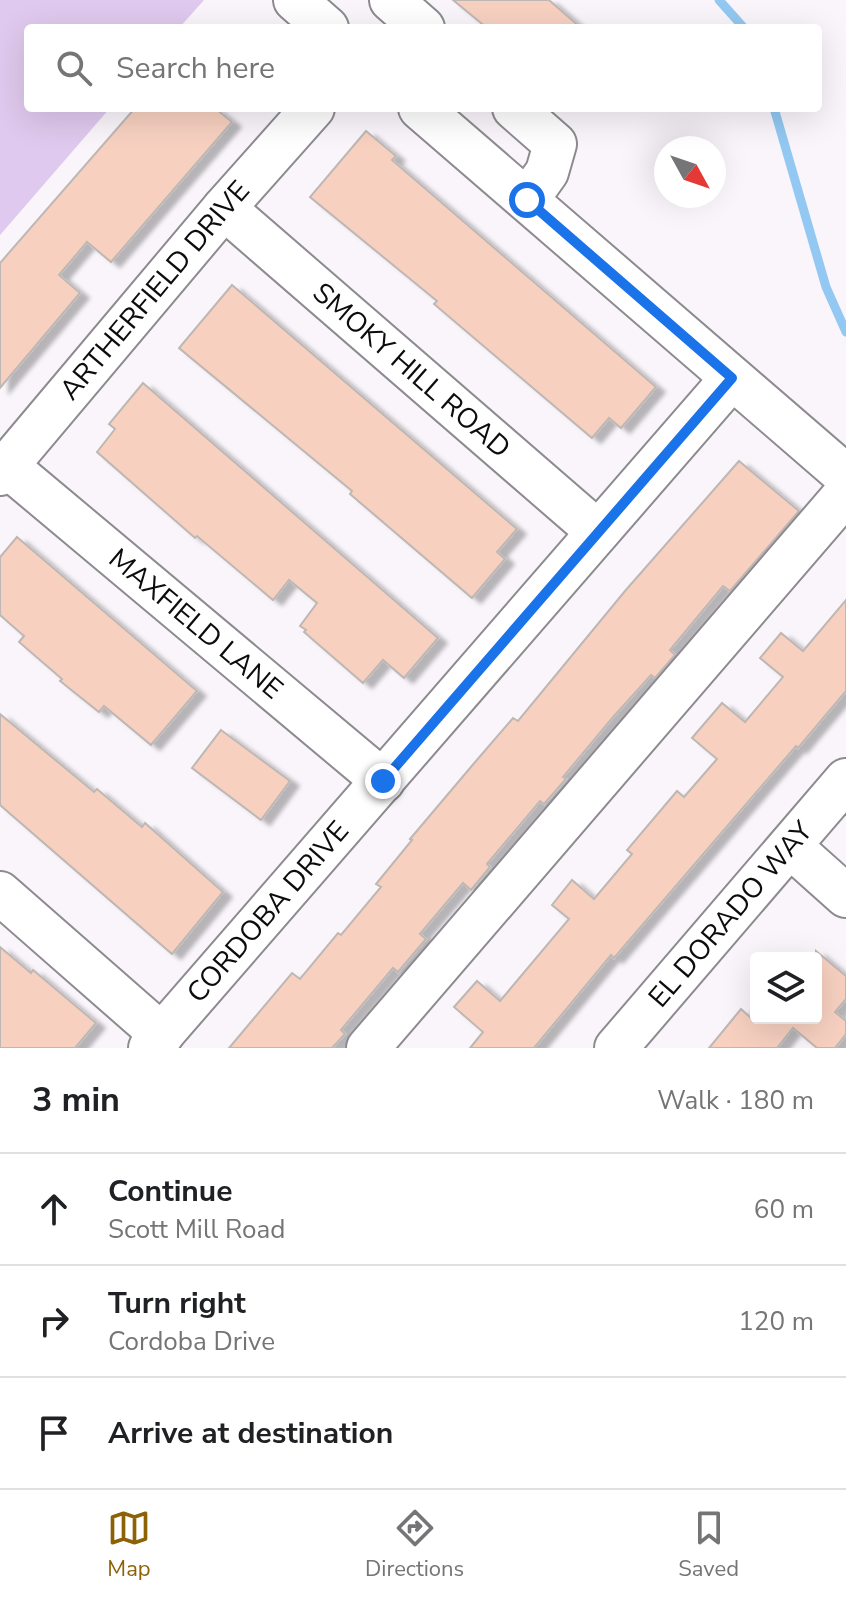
<!DOCTYPE html>
<meta charset="utf-8">
<style>
:root{--surface:#fff;--page:#f6f6f6;--text:#202124;--muted:#757577;--line:#e0e0e0;--accent:#8d6206}
body{margin:0;font-family:"Nunito Sans",sans-serif;background:var(--page);color:var(--text)}
.controls{position:absolute;right:24px;bottom:24px;display:grid;overflow:hidden;border-radius:8px;box-shadow:0 8px 32px #0002}
.controls button{width:72px;height:72px;display:grid;place-items:center;padding:0;border:0;border-bottom:2px solid var(--line);background:var(--surface);color:var(--text);font:40px sans-serif}
.compass{position:absolute;left:654px;top:136px;width:72px;height:72px;border-radius:50%;background:var(--surface);box-shadow:0 8px 32px #0002;rotate:130deg}
.stop{position:absolute;width:24px;height:24px;margin:-18px;border:6px solid #1a73e8;border-radius:50%;background:#fff}
.stop.end{background:#1a73e8;border-color:#fff;box-shadow:0 2px 8px #0008}
.list{margin:0;padding:0;list-style:none}
h2{display:flex;justify-content:space-between;align-items:center;height:104px;margin:0;padding:0 32px;font-size:34px}
h2 small{font-size:26px;font-weight:400;color:var(--muted)}
.list li{display:grid;grid-template-columns:52px 1fr auto;gap:24px;align-items:center;box-sizing:border-box;height:112px;padding:0 32px;border-top:2px solid var(--line)}
.list b{display:block;font-size:30px;white-space:nowrap}
.list p{margin:0;font-size:26px;white-space:nowrap;color:var(--muted)}
.list em{font-size:26px;font-style:normal;color:var(--muted)}
.icon{flex:none;width:44px;height:44px;fill:none;stroke:currentColor;stroke-width:2;stroke-linecap:round;stroke-linejoin:round}
.map{position:relative;flex:none;width:846px;height:1048px;overflow:hidden}
.search{position:absolute;background:var(--surface);box-shadow:0 8px 32px #0002;left:24px;right:24px;top:24px;height:88px;display:flex;align-items:center;gap:20px;box-sizing:border-box;padding:0 28px;border-radius:8px;color:var(--muted);font-size:30px}
.sheet{height:440px;background:var(--surface)}
nav{display:flex;justify-content:space-around;align-items:center;box-sizing:border-box;height:112px;border-top:2px solid var(--line);background:var(--surface);font-size:22px;color:var(--muted)}
nav a{display:grid;justify-items:center;gap:4px}
nav .on{color:var(--accent)}
.map>svg:first-child{display:block}
</style>
<div class="map">
<svg width="846" height="1048" viewBox="0 0 846 1048">
<defs>
<filter id="shadow"><feDropShadow dx="9" dy="5" stdDeviation="2" flood-color="#0004"/></filter>
</defs>
<rect width="100%" height="100%" fill="#f9f5fb"/>
<polygon fill="#dfc9ee" points="0,0 204,0 179,28 28,28 28,108 110,108 0,235"/>
<g fill="none" stroke-linecap="round" stroke-linejoin="round">
<g stroke="#92c8f2" stroke-width="9">
<polyline points="719,0 744,28"/>
<polyline points="774,108 826,287 846,332"/>
</g>
</g>
<g fill="#f7d0c0" stroke="#beb7b4" stroke-width="2" filter="url(#shadow)">
<polygon points="453,0 549,0 581,28 487,28"/>
<polygon points="135,108 215,108 232,122 111,262 87,242 59,275 80,293 0,388 0,263"/>
<polygon points="366,131 396,156 392,160 656,387 621,428 609,418 592,438 434,304 437,301 310,197"/>
<polygon points="232,285 517,529 497,552 505,559 472,598 350,494 352,491 179,348"/>
<polygon points="143,383 438,638 404,678 383,660 363,683 304,632 306,630 300,626 317,603 289,580 273,600 197,536 195,538 97,452 115,429 109,424"/>
<polygon points="739,461 799,511 730,591 723,586 670,650 675,655 655,678 651,675 614,716 563,777 566,779 544,804 540,801 487,864 490,867 471,890 463,883 420,934 426,939 398,972 393,968 341,1030 345,1034 332,1048 229,1048 292,973 300,979 338,933 341,935 381,887 376,884 412,840 410,839 476,761 513,718 518,721 625,591"/>
<polygon points="17,537 197,691 151,745 104,706 99,712 60,681 62,679 19,642 24,636 0,615 0,557"/>
<polygon points="846,600 846,691 798,748 796,746 614,958 611,955 534,1048 470,1048 483,1032 454,1007 477,981 500,1001 569,919 552,905 572,880 594,899 632,854 627,850 677,791 684,797 717,759 692,738 722,703 745,722 783,677 760,658 781,633 803,651"/>
<polygon points="0,714 94,792 97,789 142,827 145,823 223,892 172,954 0,805"/>
<polygon points="221,730 290,781 261,820 192,768"/>
<polygon points="0,947 31,973 33,970 96,1023 75,1048 0,1048"/>
<polygon points="816,951 846,976 846,999 835,1012 846,1021 846,1034 835,1048 817,1048 793,1028 777,1048 709,1048 741,1009 751,1018 816,1018"/>
</g>
<g fill="none" stroke-linecap="round" stroke-linejoin="round">
<g stroke="#8d8a90" stroke-width="46">
<g id="minor">
<polyline points="295,0 327,28"/>
<polyline points="391,0 423,28"/>
<polyline points="420,108 846,476"/>
<polyline points="514,108 555,144 547,172 527,200"/>
<path id="s1" d="M224,208L598,532"/>
<path id="s2" d="M7,466L383,781"/>
<path id="s3" d="M0,474L224,208L313,108"/>
<polyline points="790,846 846,896"/>
<polyline points="0,893 162,1035"/>
<path id="s4" d="M150,1048L732,378"/>
<polyline points="368,1048 846,493"/>
<path id="s5" d="M616,1048L846,780"/>
</g>
</g>
<use href="#minor" stroke="#fff" stroke-width="42"/>
</g>
<g fill="none" stroke-linecap="round" stroke-linejoin="round">
<polyline stroke="#1a73e8" stroke-width="10" points="383,781 732,378 527,200"/>
</g>
<g text-anchor="middle" dominant-baseline="central" stroke-width="6" stroke-linejoin="round" paint-order="stroke">
<g font-size="28" fill="#0c0b0d" stroke="#fff">
<text stroke="none"><textPath href="#s3" startOffset="240">ARTHERFIELD DRIVE</textPath></text>
<text stroke="none"><textPath href="#s1" startOffset="248">SMOKY HILL ROAD</textPath></text>
<text stroke="none"><textPath href="#s2" startOffset="246">MAXFIELD LANE</textPath></text>
<text stroke="none"><textPath href="#s4" startOffset="180">CORDOBA DRIVE</textPath></text>
<text stroke="none"><textPath href="#s5" startOffset="176">EL DORADO WAY</textPath></text>
</g>
</g>
</svg>
<div class="controls">
<button><svg class="icon" aria-label="layers" viewBox="0 0 24 24"><path d="M12 4l9 5-9 5-9-5zM3 14l9 5 9-5"/></svg></button>
</div>
<svg class="compass" viewBox="-18 -18 36 36"><path d="M0-13l5 13h-10z" fill="#e53935"/><path d="M0 13l5-13h-10z" fill="#757577"/></svg>
<div class="stop" style="left:527px;top:200px"></div>
<div class="stop end" style="left:383px;top:781px"></div>
<div class="search"><svg class="icon" aria-label="search" viewBox="0 0 24 24"><circle cx="10" cy="10" r="6"/><path d="M15 15l6 6"/></svg>Search here</div>
</div>
<section class="sheet">
<h2>3 min<small>Walk · 180 m</small></h2>
<ul class="list">
<li><svg class="icon" aria-label="ahead" viewBox="0 0 24 24"><path d="M12 20V5M6 11l6-6 6 6"/></svg><div><b>Continue</b><p>Scott Mill Road</p></div><em>60 m</em></li>
<li><svg class="icon" aria-label="right" viewBox="0 0 24 24"><path d="M7 20v-9h11M14 6l5 5-5 5"/></svg><div><b>Turn right</b><p>Cordoba Drive</p></div><em>120 m</em></li>
<li><svg class="icon" aria-label="arrive" viewBox="0 0 24 24"><path d="M6 21V4h12l-3 4 3 4H6"/></svg><div><b>Arrive at destination</b></div></li>
</ul>
</section>
<nav>
<a class="on"><svg class="icon" aria-label="map" viewBox="0 0 24 24"><path d="M3 6l6-2 6 2 6-2v14l-6 2-6-2-6 2zM9 4v14M15 6v14"/></svg>Map</a>
<a><svg class="icon" aria-label="directions" viewBox="0 0 24 24"><path d="M12 3l9 9-9 9-9-9zM9 14v-3h6M13 9l2 2-2 2"/></svg>Directions</a>
<a><svg class="icon" aria-label="saved" viewBox="0 0 24 24"><path d="M7 4h10v16l-5-4-5 4z"/></svg>Saved</a>
</nav>
